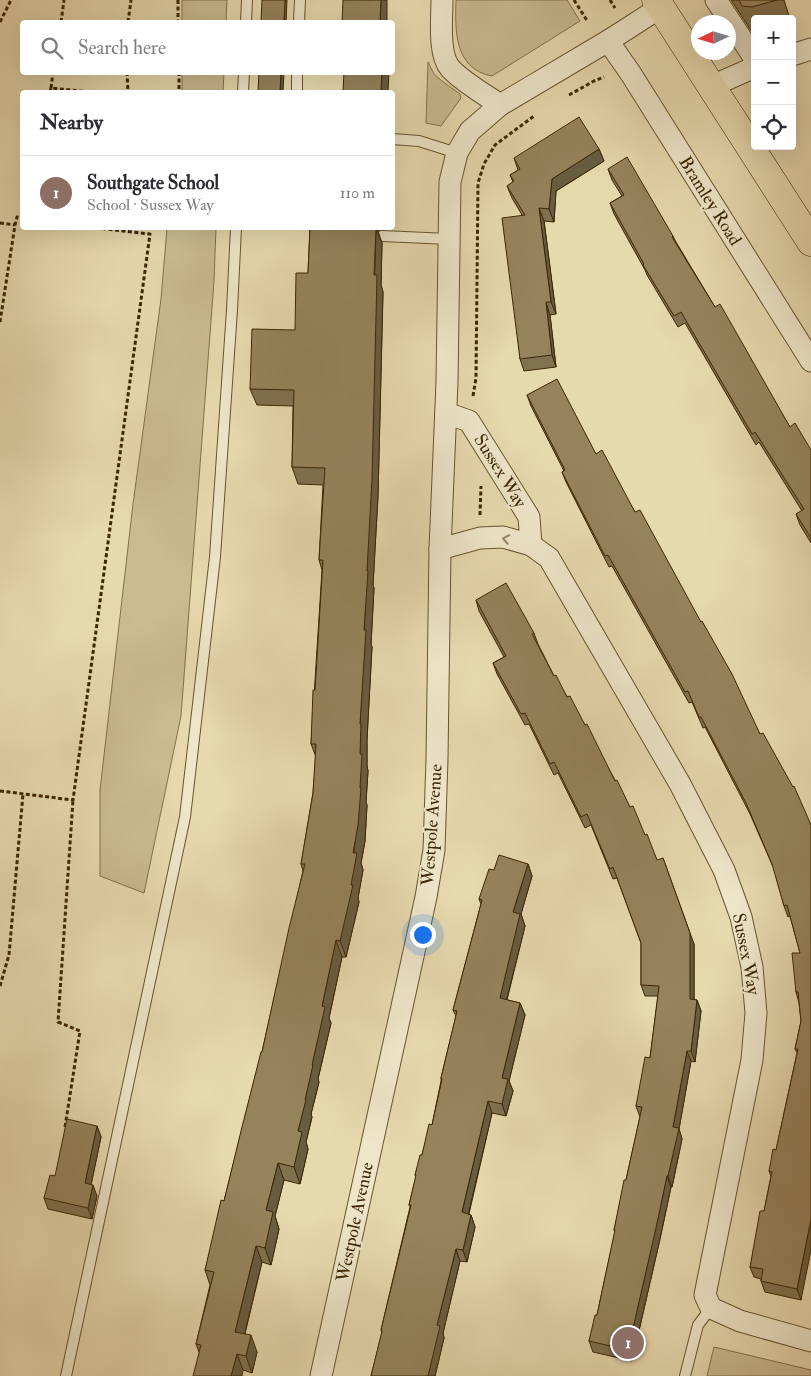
<!DOCTYPE html>
<meta charset="utf-8">
<style>
:root{--surface:#fff;--page:#f2f2f3;--text:#2b2b33;--muted:#7c7c81;--line:#e1e1e2;--accent:#0f766e}
body{margin:0;font-family:"IM FELL Double Pica",serif;background:var(--page);color:var(--text)}
.controls{position:absolute;right:15px;top:15px;display:grid;overflow:hidden;border-radius:5px;box-shadow:0 5px 20px #0002}
.controls button{width:45px;height:45px;display:grid;place-items:center;padding:0;border:0;border-bottom:1px solid var(--line);background:var(--surface);color:var(--text);font:25px sans-serif}
.compass{position:absolute;left:691px;top:15px;width:45px;height:45px;border-radius:50%;background:var(--surface);box-shadow:0 5px 20px #0002;rotate:266deg}
.you{position:absolute;left:422px;top:934px;width:18px;height:18px;margin:-12px;border:4px solid #fff;border-radius:50%;background:#1a73e8;box-shadow:0 0 0 8px #1a73e833}
.badge{display:grid;place-items:center;width:32px;height:32px;border-radius:50%;background:var(--accent);color:#fff;font-size:16px;font-weight:700}
.pin{position:absolute;translate:-50% -50%;border:2px solid #fff;box-shadow:0 1px 5px #0006}
.list{margin:0;padding:0;list-style:none}
h2{display:flex;justify-content:space-between;align-items:center;height:65px;margin:0;padding:0 20px;font-size:21px}
h2 small{font-size:16px;font-weight:400;color:var(--muted)}
.list li{display:grid;grid-template-columns:32px 1fr auto;gap:15px;align-items:center;box-sizing:border-box;height:75px;padding:0 20px;border-top:1px solid var(--line)}
.list b{display:block;font-size:19px;white-space:nowrap}
.list p{margin:0;font-size:16px;white-space:nowrap;color:var(--muted)}
.list em{font-size:16px;font-style:normal;color:var(--muted)}
.icon{flex:none;width:28px;height:28px;fill:none;stroke:currentColor;stroke-width:2;stroke-linecap:round;stroke-linejoin:round}
.map{position:relative;flex:none;width:811px;height:1376px;overflow:hidden}
.search{position:absolute;background:var(--surface);box-shadow:0 5px 20px #0002;left:20px;top:20px;width:375px;height:55px;display:flex;align-items:center;gap:12px;box-sizing:border-box;padding:0 18px;border-radius:5px;color:var(--muted);font-size:19px}
.panel{position:absolute;background:var(--surface);box-shadow:0 5px 20px #0002;left:20px;top:90px;width:375px;height:140px;border-radius:5px}
.map>svg:first-child{display:block}
</style>
<div class="map">
<svg width="811" height="1376" viewBox="0 0 811 1376">
<rect width="100%" height="100%" fill="#e7d9ae"/>
<filter id="stains"><feTurbulence type="fractalNoise" baseFrequency=".004" numOctaves="4"/><feColorMatrix values="0 0 0 0 .2 0 0 0 0 .09 0 0 0 0 .02 0 0 0 .5 -.17"/></filter>
<radialGradient id="worn" r=".72"><stop offset=".6" stop-color="#630" stop-opacity="0"/><stop offset="1" stop-color="#630" stop-opacity=".3"/></radialGradient>
<g fill="#cabb91" stroke="#84704a">
<polygon points="182,0 227,0 226,22 182,22"/>
<path d="M456,0H567L580,21L492,76C454,69 455,30 456,0Z"/>
<polygon points="428,62 434,74 442,81 460,94 461,98 441,126 426,123"/>
<polygon points="182,73 224,73 223,92 182,92"/>
<polygon points="167,228 216,228 214,281 181,716 144,893 100,876 100,790 133,504 161,299"/>
<polygon points="714,1347 811,1370 811,1376 707,1376"/>
</g>
<g fill="none" stroke-linecap="round" stroke-linejoin="round">
<g stroke="#68532e" stroke-width="12">
<g id="service">
<polyline points="246,22 247,0"/>
<polyline points="299,22 300,0"/>
<polyline points="243,92 244,72"/>
<polyline points="297,92 297,72"/>
<polyline points="392,139 419,141 457,153"/>
<polyline points="382,236 449,239"/>
<polyline points="66,1376 185,817 215,557 232,310 236,228"/>
<polyline points="685,1376 698,1325 711,1308"/>
</g>
</g>
<g stroke="#68532e" stroke-width="23">
<g id="minor">
<path d="M442,0C442,18 438,54 450,68C461,81 486,95 500,105"/>
<polyline points="716,0 755,59"/>
<polyline points="608,41 631,74 811,361"/>
<polyline points="792,55 811,49"/>
<polyline points="712,86 755,67"/>
<polyline points="446,413 469,421 529,517 531,545"/>
<polyline points="440,549 480,538 503,537 531,545 549,558 680,784 724,870 741,917 752,967 756,1013 752,1060 705,1295 711,1308 740,1321 811,1341"/>
<polyline points="321,1376 426,897 434,850 437,759 440,549 447,382 450,182 457,153 470,131 500,105 608,41 661,7"/>
</g>
</g>
<g stroke="#3d2603" stroke-width="29">
<polyline id="primary" points="656,0 811,242"/>
</g>
<g stroke="#3d2603" stroke-width="3" stroke-dasharray="4 2.5" stroke-linecap="butt">
<polyline points="178,0 178,22"/>
<polyline points="574,0 588,22"/>
<polyline points="610,0 615,8"/>
<polyline points="0,22 11,0"/>
<polyline points="61,22 64,0"/>
<polyline points="128,22 131,0"/>
<polyline points="127,72 128,92"/>
<polyline points="179,72 179,92"/>
<polyline points="51,88 53,72"/>
<polyline points="50,92 51,88 90,92"/>
<polyline points="569,95 594,81 604,77"/>
<polyline points="0,223 15,225"/>
<polyline points="0,322 15,225 17,217 22,218"/>
<polyline points="473,396 476,378 478,183 484,164 495,145 534,116"/>
<polyline points="480,515 481,486"/>
<polyline points="0,791 73,800 150,234 97,228"/>
<polyline points="0,986 9,955 23,794"/>
<polyline points="65,1127 80,1031 58,1022 73,800"/>
</g>
<use href="#service" stroke="#efe6ca" stroke-width="10"/>
<use href="#minor" stroke="#efe6ca" stroke-width="21"/>
<use href="#primary" stroke="#e7d9ae" stroke-width="28"/>
</g>
<g fill="#80714f" stroke="#3d2603">
<polygon points="731,0 784,0 790,19 755,19 755,32 752,32"/>
<polygon points="599,149 604,161 556,191 554,222 544,221 556,314 550,315 556,367 524,371 520,359 522,215 512,198 507,186 513,182 510,175 518,170 514,158"/>
<polygon points="608,169 673,236 676,242 715,307 790,427 811,450 811,543 800,525 796,514 802,511 759,442 756,445 685,323 678,327 647,275 645,270 614,214 610,203 622,196 612,180"/>
<polygon points="310,228 382,228 382,229 378,231 382,243 381,285 383,292 378,496 373,585 374,588 371,644 372,647 367,739 367,766 368,771 366,802 367,805 365,841 361,863 363,870 358,898 359,902 346,957 342,957 329,1018 331,1023 318,1079 319,1082 311,1114 312,1117 306,1142 308,1149 300,1184 284,1180 275,1216 279,1229 271,1265 262,1262 245,1334 257,1352 252,1373 243,1370 199,1352 196,1344 210,1285 205,1270 224,1201 262,1052 303,871 301,864 313,793 316,757 311,744 322,570 319,560 323,485 298,484 292,467 293,406 257,405 250,389 295,330 308,273"/>
<polygon points="527,395 596,454 635,512 811,825 801,1300 765,1292 761,1281 761,1279 754,1277 750,1267 764,1211 771,1176 769,1171 776,1150 797,1053 795,1049 801,1021 799,1003 796,992 800,953 790,916 788,917 784,906 774,869 750,814 705,727 703,728 692,702 689,703 612,566 609,567 566,482 562,472 564,471 531,406"/>
<polygon points="476,600 534,633 538,644 554,676 585,725 645,835 657,860 694,944 694,1000 697,1000 701,1011 695,1062 691,1061 679,1129 682,1139 672,1187 671,1187 660,1239 632,1361 593,1352 589,1341 597,1315 615,1232 614,1230 626,1180 640,1117 636,1106 650,1058 658,996 645,996 641,985 641,943 617,878 613,879 591,825 585,828 558,773 554,775 529,724 525,725 497,674 493,663 504,657 479,611"/>
<polygon points="528,864 532,876 521,914 525,926 507,1000 520,1003 525,1015 509,1081 513,1091 506,1116 492,1113 469,1214 471,1215 475,1227 467,1262 460,1261 443,1333 444,1338 435,1376 371,1376 382,1333 381,1330 410,1207 409,1205 416,1177 415,1175 432,1125 441,1081 441,1078 456,1016 453,1010 481,904 479,899 494,870"/>
<polygon points="97,1126 101,1137 91,1185 97,1196 92,1219 48,1209 44,1198 55,1176"/>
</g>
<g fill="#685c40" stroke="#3d2603">
<polygon points="285,0 287,0 286,22 284,22"/>
<polygon points="381,0 387,0 387,22 380,22"/>
<polygon points="281,72 284,72 283,92 280,92"/>
<polygon points="382,72 389,72 388,92 381,92"/>
<polygon points="599,149 604,161 556,191 554,222 549,209 552,179"/>
<polygon points="539,208 544,221 556,314 551,302"/>
<polygon points="376,228 382,243 381,285 383,292 378,496 373,585 374,588 371,644 372,647 367,739 367,766 368,771 366,802 367,805 365,841 361,863 363,870 358,898 359,902 346,957 340,941 351,885 360,788 360,724 367,571"/>
<polygon points="546,302 550,315 556,367 552,355"/>
<polygon points="663,858 694,944 694,1010 690,999"/>
<polygon points="528,864 532,876 521,914 525,926 504,1010 500,998 513,912"/>
<polygon points="336,940 342,957 329,1018 331,1023 318,1079 319,1082 311,1114 312,1117 306,1142 308,1149 300,1184 294,1167 298,1131 312,1065 322,1006"/>
<polygon points="697,1000 701,1011 695,1062 691,1051"/>
<polygon points="520,1003 525,1015 509,1081 513,1091 506,1116 502,1104 502,1078"/>
<polygon points="687,1051 691,1061 679,1129 682,1139 672,1187 668,1176 673,1127"/>
<polygon points="488,1101 492,1113 466,1224 462,1212"/>
<polygon points="97,1126 101,1137 89,1194 85,1183"/>
<polygon points="278,1163 284,1180 275,1216 279,1229 271,1265 265,1248 266,1210"/>
<polygon points="667,1176 671,1187 660,1239 632,1361 628,1350"/>
<polygon points="93,1185 97,1196 92,1219 88,1208"/>
<polygon points="471,1215 475,1227 467,1262 463,1250"/>
<polygon points="811,1219 811,1250 801,1300 797,1289"/>
<polygon points="256,1246 262,1262 241,1348 235,1332"/>
<polygon points="456,1249 460,1261 443,1333 444,1338 435,1376 428,1376 437,1325"/>
<polygon points="251,1335 257,1352 252,1373 246,1356"/>
<polygon points="237,1354 243,1370 242,1376 231,1376"/>
</g>
<g fill="#95835c" stroke="#3d2603">
<polygon points="262,0 285,0 284,22 261,22"/>
<polygon points="343,0 381,0 380,22 342,22"/>
<polygon points="739,0 777,0 752,7 742,6"/>
<polygon points="259,72 281,72 280,92 258,92"/>
<polygon points="344,72 382,72 381,92 343,92"/>
<polygon points="579,117 599,149 552,179 549,209 539,208 551,302 546,302 552,355 520,359 502,218 525,215 507,186 514,181 510,175 520,169 514,158"/>
<polygon points="627,157 673,236 672,237 715,307 720,304 790,427 795,423 811,450 811,538 796,514 804,509 755,432 752,434 681,312 674,316 643,265 644,264 610,203 624,195 608,169"/>
<polygon points="310,228 376,228 374,275 377,275 372,479 367,571 368,571 364,630 366,630 360,724 361,724 360,754 362,754 360,788 361,788 358,825 353,853 357,853 351,885 353,885 340,941 336,940 322,1006 325,1007 312,1065 313,1065 305,1100 306,1100 298,1131 302,1132 294,1167 278,1163 266,1210 273,1212 265,1248 256,1246 235,1332 251,1335 246,1356 237,1354 231,1376 193,1376 201,1345 196,1344 214,1272 205,1270 221,1200 224,1201 241,1131 261,1052 262,1052 289,928 305,864 301,864 313,793 316,744 311,744 313,690 315,690 323,560 319,560 325,468 292,467 294,390 250,389 252,329 295,330 296,273 308,273"/>
<polygon points="557,379 596,454 602,450 635,512 640,510 701,622 702,621 732,674 760,734 763,733 793,787 794,786 811,825 811,1219 797,1289 761,1281 763,1269 750,1267 760,1211 764,1211 772,1172 769,1171 773,1149 776,1150 798,1049 795,1049 801,1021 798,992 796,992 792,953 800,953 787,905 784,906 772,864 746,803 701,717 699,717 688,691 685,692 608,555 605,556 562,472 565,470 527,395"/>
<polygon points="506,583 534,633 532,634 554,676 556,675 567,697 570,696 585,725 587,724 615,781 617,780 630,807 633,806 645,835 647,834 657,860 663,858 690,933 690,999 697,1000 691,1051 687,1051 673,1127 679,1128 668,1176 667,1176 656,1228 628,1350 589,1341 595,1315 597,1315 615,1230 614,1230 624,1180 626,1180 642,1107 636,1106 645,1057 650,1058 659,986 641,985 641,943 613,867 610,869 587,814 581,817 554,762 550,764 525,713 521,714 493,663 506,656 476,600"/>
<polygon points="499,855 528,864 513,912 520,914 500,998 520,1003 502,1078 508,1079 502,1104 488,1101 462,1212 471,1215 463,1250 456,1249 437,1325 440,1326 428,1376 371,1376 382,1331 381,1330 411,1205 409,1205 416,1175 415,1175 420,1155 422,1155 429,1124 432,1125 442,1079 441,1078 457,1011 453,1010 482,900 479,899 489,869 494,870"/>
<polygon points="67,1119 97,1126 85,1183 93,1185 88,1208 44,1198 50,1175 55,1176"/>
</g>
<defs><path id="oneway-chevron" d="M-2-3.5L2.5 0L-2 3.5" fill="none" stroke-width="1.6" stroke-linecap="round" stroke-linejoin="round" transform="scale(1.25)"/></defs>
<use stroke="#968666" href="#oneway-chevron" transform="translate(506 539) rotate(-169)"/>
<g text-anchor="middle" dominant-baseline="central" stroke-width="4" stroke-linejoin="round" paint-order="stroke">
<g font-size="18" fill="#3d2603" stroke="#efe6ca">
<text transform="translate(710 201) rotate(58)">Bramley Road</text>
<text transform="translate(500 471) rotate(58)">Sussex Way</text>
<text transform="translate(432 825) rotate(-86)">Westpole Avenue</text>
<text transform="translate(746 954) rotate(79)">Sussex Way</text>
<text transform="translate(355 1222) rotate(-78)">Westpole Avenue</text>
</g>
</g>
<rect width="100%" height="100%" filter="url(#stains)"/>
<rect width="100%" height="100%" fill="url(#worn)"/>
</svg>
<div class="controls">
<button>+</button>
<button>−</button>
<button><svg class="icon" aria-label="locate" viewBox="0 0 24 24"><circle cx="12" cy="12" r="6"/><path d="M12 2v4M12 18v4M2 12h4M18 12h4"/></svg></button>
</div>
<svg class="compass" viewBox="-18 -18 36 36"><path d="M0-13l5 13h-10z" fill="#e53935"/><path d="M0 13l5-13h-10z" fill="#7c7c81"/></svg>
<div class="you"></div>
<div class="pin badge" style="left:628px;top:1343px;background:#8d6e63">1</div>
<div class="search"><svg class="icon" aria-label="search" viewBox="0 0 24 24"><circle cx="10" cy="10" r="6"/><path d="M15 15l6 6"/></svg>Search here</div>
<section class="panel">
<h2>Nearby<small></small></h2>
<ul class="list">
<li><span class="badge" style="background:#8d6e63">1</span><div><b>Southgate School</b><p>School · Sussex Way</p></div><em>110 m</em></li>
</ul>
</section>
</div>
